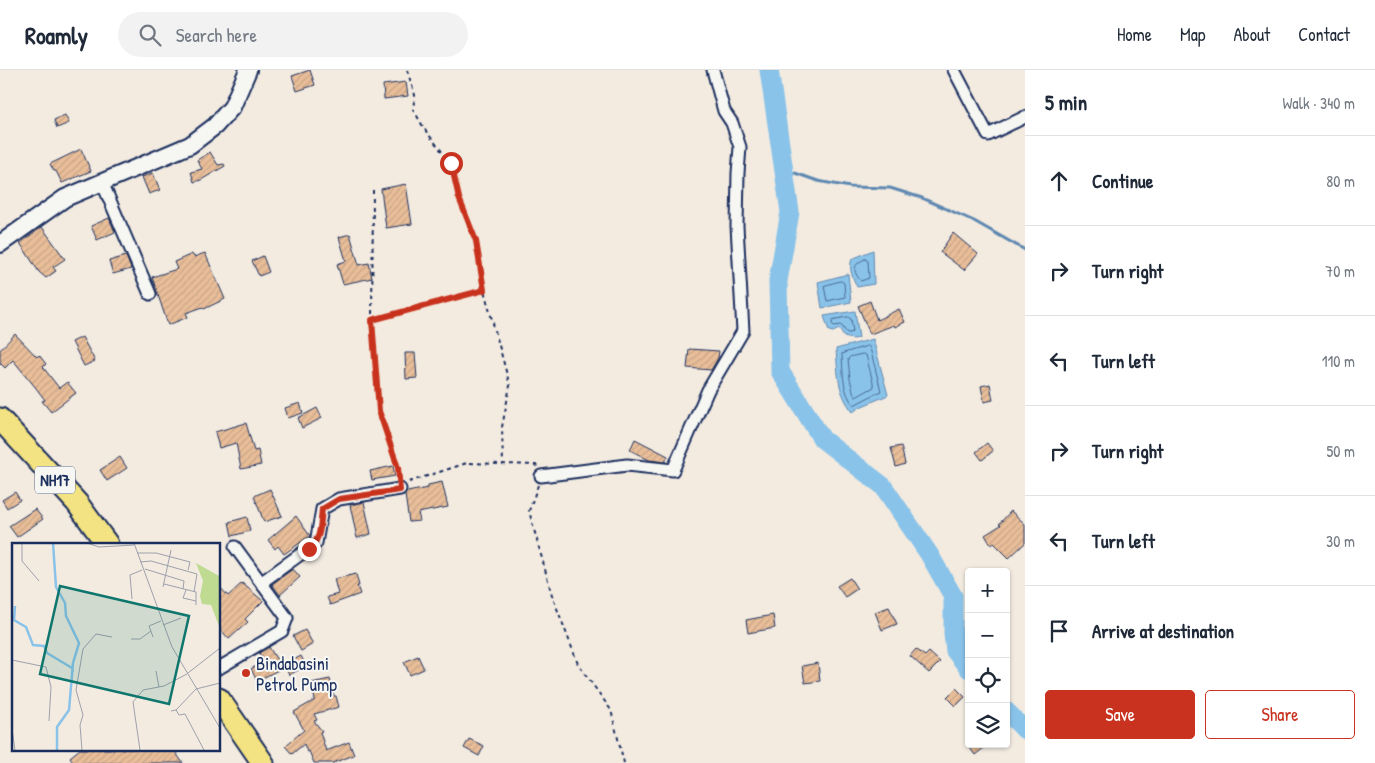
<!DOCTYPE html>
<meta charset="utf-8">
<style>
:root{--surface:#fff;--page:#f2f2f3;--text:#1f2937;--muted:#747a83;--line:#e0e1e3;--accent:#c8321e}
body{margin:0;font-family:"Patrick Hand",sans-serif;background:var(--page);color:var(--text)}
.controls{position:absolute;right:15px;bottom:15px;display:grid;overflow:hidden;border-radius:5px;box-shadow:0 1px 4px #0004}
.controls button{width:45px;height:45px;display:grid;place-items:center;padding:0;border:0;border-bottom:1px solid var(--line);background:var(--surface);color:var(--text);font:25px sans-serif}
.stop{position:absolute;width:15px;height:15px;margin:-11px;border:4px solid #c8321e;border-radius:50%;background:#fff}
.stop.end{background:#c8321e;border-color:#fff;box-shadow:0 1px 5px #0008}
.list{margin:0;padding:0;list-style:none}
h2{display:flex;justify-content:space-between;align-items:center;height:65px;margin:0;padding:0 20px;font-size:21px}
h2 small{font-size:16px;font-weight:400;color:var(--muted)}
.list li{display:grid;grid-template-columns:32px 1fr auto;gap:15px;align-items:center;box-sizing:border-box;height:90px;padding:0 20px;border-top:1px solid var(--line)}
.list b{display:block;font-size:19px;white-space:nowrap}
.list em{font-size:16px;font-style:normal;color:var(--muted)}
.actions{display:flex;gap:10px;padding:15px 20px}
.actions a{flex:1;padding:11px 0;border:1px solid var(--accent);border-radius:5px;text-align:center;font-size:18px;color:var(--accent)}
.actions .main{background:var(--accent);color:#fff}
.icon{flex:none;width:28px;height:28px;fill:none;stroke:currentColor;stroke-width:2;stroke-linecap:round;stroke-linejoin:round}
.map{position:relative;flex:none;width:1025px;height:693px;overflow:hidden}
header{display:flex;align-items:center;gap:30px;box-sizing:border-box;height:70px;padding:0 25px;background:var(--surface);border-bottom:1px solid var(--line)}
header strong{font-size:24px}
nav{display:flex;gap:28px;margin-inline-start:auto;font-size:18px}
.search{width:350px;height:45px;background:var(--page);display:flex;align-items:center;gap:12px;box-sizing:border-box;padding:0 18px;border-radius:28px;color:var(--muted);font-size:19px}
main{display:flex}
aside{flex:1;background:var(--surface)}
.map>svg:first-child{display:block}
</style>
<header>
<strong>Roamly</strong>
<div class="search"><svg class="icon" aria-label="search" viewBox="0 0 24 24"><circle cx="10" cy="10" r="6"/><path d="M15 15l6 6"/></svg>Search here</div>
<nav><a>Home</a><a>Map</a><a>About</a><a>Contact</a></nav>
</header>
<main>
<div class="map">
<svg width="1025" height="693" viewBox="0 0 1025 693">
<defs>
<pattern id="building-hatch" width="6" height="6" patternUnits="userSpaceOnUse" patternTransform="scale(1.25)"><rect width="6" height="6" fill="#e9be99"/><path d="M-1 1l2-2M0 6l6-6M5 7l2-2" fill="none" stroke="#c7a486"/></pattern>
</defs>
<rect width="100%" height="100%" fill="#f3ebe0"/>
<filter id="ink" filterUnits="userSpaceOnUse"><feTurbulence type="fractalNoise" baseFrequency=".02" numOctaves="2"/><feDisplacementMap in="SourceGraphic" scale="10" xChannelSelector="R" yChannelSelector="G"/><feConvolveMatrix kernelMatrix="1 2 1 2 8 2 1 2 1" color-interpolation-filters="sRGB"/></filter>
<g filter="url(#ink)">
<g fill="#8ac3e9" stroke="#5e88b1">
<path d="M873,180L874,214L857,217C853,208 848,199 852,189Z"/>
<polygon points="848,204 851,232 822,238 818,212"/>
<polygon points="855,241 859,268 852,269 844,267 839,259 833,262 829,261 824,246"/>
<path d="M873,269L888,325L860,337L853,342C837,322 838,304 836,279Z"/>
</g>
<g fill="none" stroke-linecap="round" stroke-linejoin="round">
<g stroke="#476a96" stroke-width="1">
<path d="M865,189L868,191L869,208L861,211C852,201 853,194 865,189Z"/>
<polygon points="841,211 844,213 845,227 827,231 824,216"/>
<polygon points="848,247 851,249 853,261 851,263 847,263 841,255 834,256 832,254 833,250"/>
<path d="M868,276L870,278L881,321L854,335C842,323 843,300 842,284Z"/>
<polygon points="863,284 866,285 874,317 856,327 854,325 850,309 848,289 850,287"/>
</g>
<polyline stroke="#5e88b1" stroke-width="3" points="780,75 792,102 818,111 850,117 890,118 922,128 974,151 1025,180"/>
<g stroke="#8ac3e9" stroke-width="19">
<polyline points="769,0 790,142 778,211 780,301 822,369 883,416 929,484 953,526 953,563 955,581 969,599"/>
<polyline points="1006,641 1025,660"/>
</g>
</g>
<g fill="url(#building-hatch)" stroke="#1b2f5e">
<polygon points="310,0 315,15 297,21 292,6"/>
<polygon points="406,12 408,26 384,29 383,15"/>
<polygon points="65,45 69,53 57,58 54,50"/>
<polygon points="81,79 91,101 62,113 56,101 54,101 50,94"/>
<polygon points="210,82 218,95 224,94 225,96 201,110 194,112 191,102 202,99 197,90"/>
<polygon points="153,103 160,120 149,124 142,107"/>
<polygon points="406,114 412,154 386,158 381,119"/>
<polygon points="109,148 115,162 97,170 91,156"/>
<polygon points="42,157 65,189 53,197 56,201 46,208 39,202 20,173"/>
<polygon points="953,163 978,184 964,200 940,182"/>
<polygon points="350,164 359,195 369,193 372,208 343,214 337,194 346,191 339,167"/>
<polygon points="205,183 225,229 204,239 203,237 186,243 188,247 168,255 152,207 177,199 174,192 192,184 194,187"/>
<polygon points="126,186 131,199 113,204 109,191"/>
<polygon points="263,186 269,202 259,206 252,191"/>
<polygon points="870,231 877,250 899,239 905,252 895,257 894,255 870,264 858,236"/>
<polygon points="15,264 37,287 39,285 46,294 43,297 59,318 67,312 76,323 51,342 42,331 45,330 36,318 13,290 5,298 0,293 0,280"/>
<polygon points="82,267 95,291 84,296 72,272"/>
<polygon points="689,279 719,281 718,288 711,300 687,298"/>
<polygon points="405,283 415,283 417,308 406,309"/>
<polygon points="990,314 993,330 984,332 981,316"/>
<polygon points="300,333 303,343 288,348 285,338"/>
<polygon points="317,338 322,348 302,358 298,348"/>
<polygon points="246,353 254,381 258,380 261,395 241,399 236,373 219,378 215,362"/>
<polygon points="635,369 668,386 665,392 649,390 630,380"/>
<polygon points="987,373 993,381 982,390 976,382"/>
<polygon points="901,376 905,394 896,397 891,378"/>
<polygon points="120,387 127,398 107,411 100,400"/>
<polygon points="393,396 395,406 372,410 370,401"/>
<polygon points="442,412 448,437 418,443 420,451 409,452 405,425 407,422 428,418 428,415"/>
<polygon points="270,419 282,446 264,452 254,426"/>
<polygon points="15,422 20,430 7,438 2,430"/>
<polygon points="364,432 371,464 357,468 350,435"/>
<polygon points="35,439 43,449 17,467 9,456"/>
<polygon points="1011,441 1025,454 1025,473 1009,488 994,473 991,475 985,465 1001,455 999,454"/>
<polygon points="296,446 310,466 284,484 278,476 275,479 268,470"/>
<polygon points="247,447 250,461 232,466 229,452"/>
<polygon points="293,499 300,507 280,525 272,514"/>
<polygon points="356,504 359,516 357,516 360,524 330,535 327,527 338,524 334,509"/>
<polygon points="850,508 857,519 845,527 837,516"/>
<polygon points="242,513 263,531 245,549 248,552 229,569 219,558 219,516 228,526"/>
<polygon points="889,537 897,554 882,560 875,542"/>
<polygon points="773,545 775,558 748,563 746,550"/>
<polygon points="305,560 313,574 301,581 293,566"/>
<polygon points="269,577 282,598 257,611 251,599 265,591 259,583"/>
<polygon points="916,579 925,586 929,582 940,592 929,603 910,586"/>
<polygon points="301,586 306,596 289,605 284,595"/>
<polygon points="418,586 424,599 410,605 404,592"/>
<polygon points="818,593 820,611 805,613 802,596"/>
<polygon points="330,609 334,626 336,626 339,637 314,644 317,650 314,651 322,661 320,662 326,681 349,672 354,685 333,693 314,693 309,681 307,682 304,674 292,684 285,676 304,660 294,642 315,630 311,613"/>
<polygon points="956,618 965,627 956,636 947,627"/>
<polygon points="469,669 484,676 479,686 464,678"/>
<polygon points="967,674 989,674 975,685"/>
<polygon points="80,679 173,679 183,693 74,693 70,687"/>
</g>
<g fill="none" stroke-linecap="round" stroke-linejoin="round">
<g stroke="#1b2f5e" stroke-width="15">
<g id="street">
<polyline points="954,0 988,65 1025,47"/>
<polyline points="102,112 150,224"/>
<polyline points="541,406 627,395 673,400 708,320 743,261 737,156 738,103 740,77 732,53 724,41 713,0"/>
<polyline points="262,512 316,473 322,439 339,429 400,419"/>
<polyline points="219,598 282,561 287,548 235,477"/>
</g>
</g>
<g stroke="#1b2f5e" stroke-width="20">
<polyline id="secondary" points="0,174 65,128 190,75 215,56 232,37 248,0"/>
</g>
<g stroke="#1b2f5e" stroke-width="25">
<g id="highway">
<polyline points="0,349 77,433 107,474"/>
<polyline points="219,629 263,693"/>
</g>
</g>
<g stroke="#1b2f5e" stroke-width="2" stroke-dasharray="4 4" stroke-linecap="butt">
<polyline points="407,0 415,25 413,39 425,60 451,93 459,128 476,171 484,220 510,316 502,357 503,395"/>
<polyline points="373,120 372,251 379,341 398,398 399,410"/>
<polyline points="373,250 484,220"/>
<polyline points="409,412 467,393 536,395 537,397"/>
<polyline points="538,415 529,441 552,525 578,594 611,640 624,693"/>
</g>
<use href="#street" stroke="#f6f6f2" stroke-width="11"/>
<use href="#secondary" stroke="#f6f6f2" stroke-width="16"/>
<use href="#highway" stroke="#f4e382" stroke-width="21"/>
</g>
</g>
<g fill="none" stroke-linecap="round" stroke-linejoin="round" filter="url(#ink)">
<path stroke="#c8321e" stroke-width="6" d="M309,479C322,468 320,454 322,439L339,429L400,420L398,398L379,341L372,250L484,220L476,171L459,128L451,93"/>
</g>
<circle fill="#c8321e" stroke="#f6f6f2" stroke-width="2" cx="246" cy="603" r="5"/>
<g text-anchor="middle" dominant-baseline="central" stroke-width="4" stroke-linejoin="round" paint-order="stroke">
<rect fill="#f6f6f2" stroke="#5d6b8a" stroke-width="1" x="35" y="396.5" width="40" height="27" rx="4"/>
<g font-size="16" font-weight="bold" fill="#1b2f5e">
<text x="55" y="410">NH17</text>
</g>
<g font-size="18" fill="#1b2f5e" stroke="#f6f6f2" text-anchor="start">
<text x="256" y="593">Bindabasini<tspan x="256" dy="21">Petrol Pump</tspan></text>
</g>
</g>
<g transform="translate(12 473)">
<rect width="208" height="208" fill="#f3ebe0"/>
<path d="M184,20L207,33V83L199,62L190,61L188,53L191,38Z" fill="#bfdb92"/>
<path fill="none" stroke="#8ac3e9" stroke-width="2.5" d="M41,0L44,44L53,60L54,73L67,100L61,120L57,167L45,184V207M3,63L2,77L14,84L21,102L32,103L35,110L60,125L61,129"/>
<path fill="none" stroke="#9da0ac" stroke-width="1" d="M10,0V18L27,38M75,0L87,4L122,2M122,0L160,104L208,185M125,10H144L178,19L176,27M128,19L139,18L185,31L182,49M133,26L172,38L171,46M152,41L184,49V62M151,44L159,7M174,47L171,55L184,58M120,56L118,32L130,27M151,82L169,75M141,94L137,83L149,78M119,96H128L139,88M0,117L34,124L39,144L37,178M144,128L147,144M176,130L208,105M164,167L184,146L208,140M159,168L164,167L167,172L173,171L192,207M0,186L3,207M70,207L68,182L71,172L64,147L71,106L84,91L100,94M128,207L121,159L131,147L152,143L175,131"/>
<path fill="#0f766e" fill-opacity="0.15" stroke="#0f766e" stroke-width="2.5" d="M48,43L177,73L157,161L28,131Z"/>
<rect width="208" height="208" fill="none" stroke="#1b2f5e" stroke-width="2.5"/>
</g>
</svg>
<div class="controls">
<button>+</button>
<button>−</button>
<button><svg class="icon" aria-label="locate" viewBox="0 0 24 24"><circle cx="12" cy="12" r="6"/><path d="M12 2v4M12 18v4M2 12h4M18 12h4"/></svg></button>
<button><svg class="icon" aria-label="layers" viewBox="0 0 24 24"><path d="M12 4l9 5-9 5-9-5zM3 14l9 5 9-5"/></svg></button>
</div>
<div class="stop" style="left:451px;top:93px"></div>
<div class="stop end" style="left:309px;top:479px"></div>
</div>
<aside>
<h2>5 min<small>Walk · 340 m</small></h2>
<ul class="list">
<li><svg class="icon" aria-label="ahead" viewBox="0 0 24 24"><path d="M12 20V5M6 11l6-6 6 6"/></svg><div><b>Continue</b></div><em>80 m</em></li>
<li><svg class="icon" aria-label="right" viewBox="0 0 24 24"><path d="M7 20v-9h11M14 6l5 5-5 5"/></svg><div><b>Turn right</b></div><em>70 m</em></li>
<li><svg class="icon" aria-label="left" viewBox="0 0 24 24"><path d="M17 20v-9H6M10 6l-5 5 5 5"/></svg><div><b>Turn left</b></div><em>110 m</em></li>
<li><svg class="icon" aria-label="right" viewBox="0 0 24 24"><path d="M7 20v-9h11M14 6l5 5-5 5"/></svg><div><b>Turn right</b></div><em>50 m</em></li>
<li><svg class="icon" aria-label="left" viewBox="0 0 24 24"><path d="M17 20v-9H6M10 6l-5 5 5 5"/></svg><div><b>Turn left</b></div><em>30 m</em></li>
<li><svg class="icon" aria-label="arrive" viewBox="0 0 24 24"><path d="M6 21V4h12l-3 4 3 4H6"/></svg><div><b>Arrive at destination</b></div></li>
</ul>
<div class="actions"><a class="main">Save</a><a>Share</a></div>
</aside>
</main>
